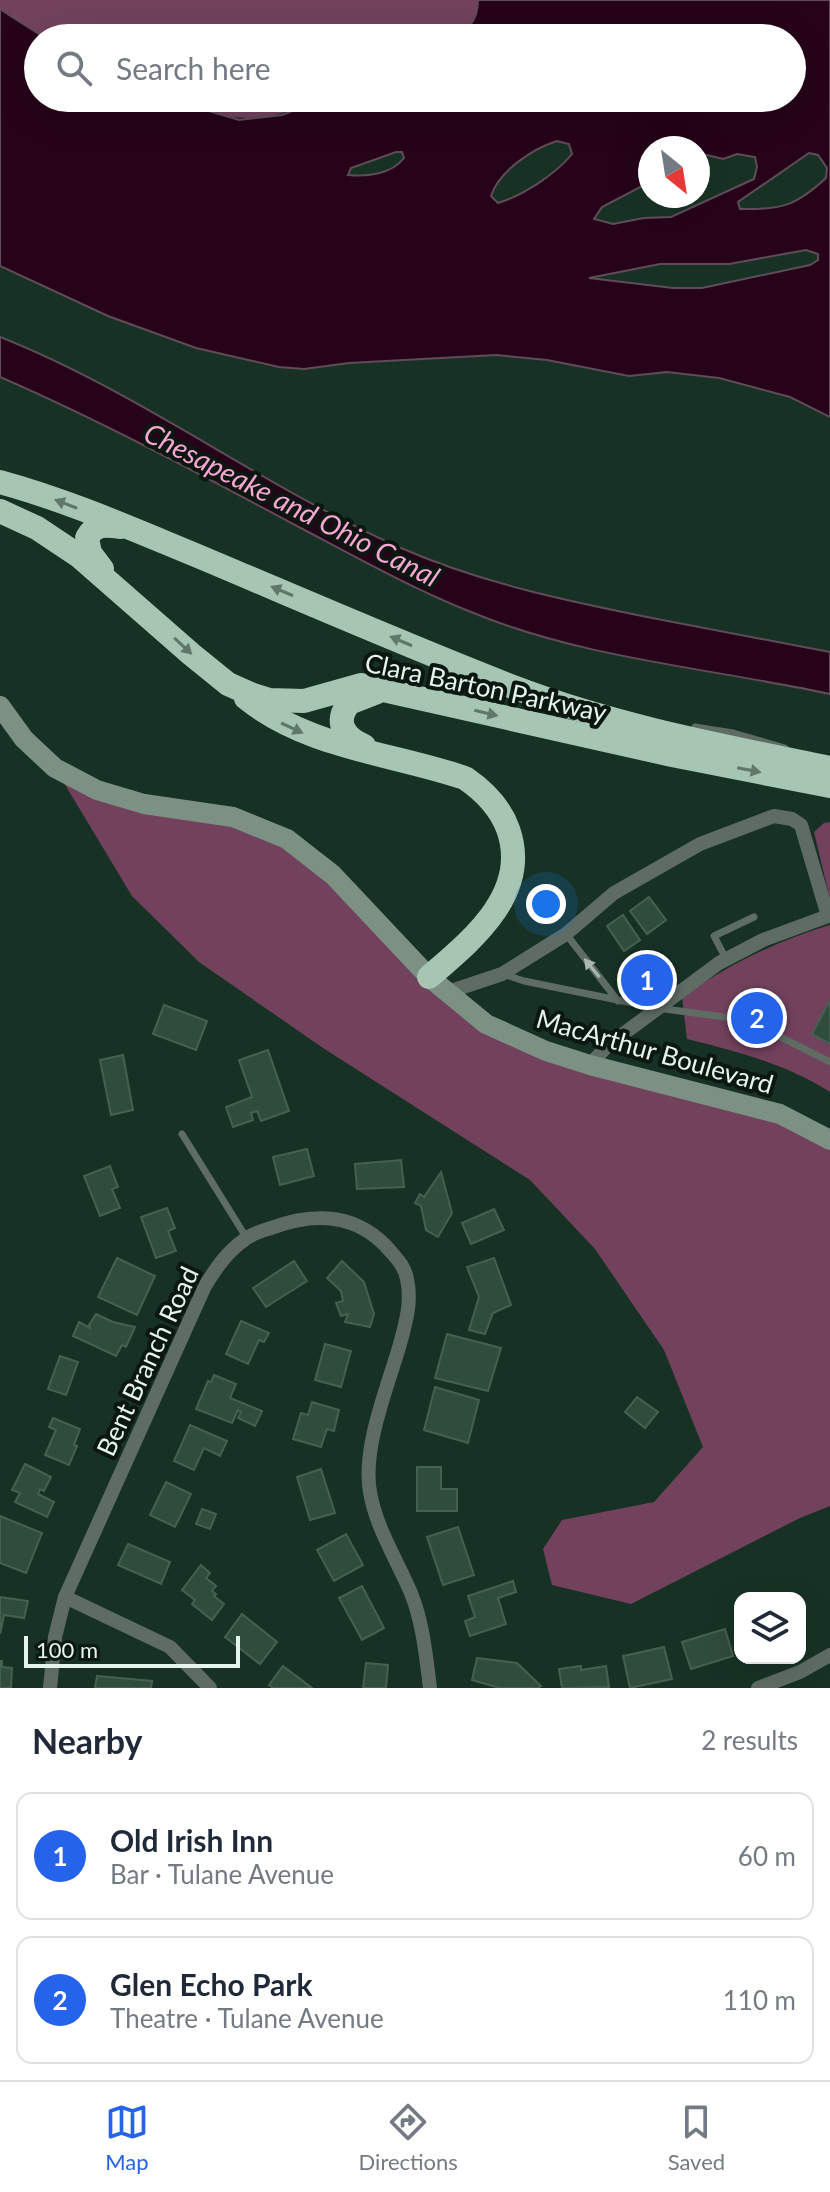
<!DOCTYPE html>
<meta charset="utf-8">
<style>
:root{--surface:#fff;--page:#f2f2f3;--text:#1f2937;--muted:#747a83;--line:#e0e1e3;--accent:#2563eb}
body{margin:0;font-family:Lato,sans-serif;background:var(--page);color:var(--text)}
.controls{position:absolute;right:24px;bottom:24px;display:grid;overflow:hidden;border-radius:16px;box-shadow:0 8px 32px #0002}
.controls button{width:72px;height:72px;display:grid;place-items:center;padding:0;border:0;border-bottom:2px solid var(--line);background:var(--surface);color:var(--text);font:40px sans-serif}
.compass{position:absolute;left:638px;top:136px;width:72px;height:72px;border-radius:50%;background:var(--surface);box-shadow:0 8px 32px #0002;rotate:150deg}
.scale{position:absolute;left:24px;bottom:20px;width:216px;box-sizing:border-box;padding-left:8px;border:4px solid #e5f5eb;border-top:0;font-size:22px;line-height:28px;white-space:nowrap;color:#e5f5eb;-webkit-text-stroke:6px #0b1710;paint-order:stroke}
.you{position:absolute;left:546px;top:904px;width:28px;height:28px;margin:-20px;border:6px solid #fff;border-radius:50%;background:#1a73e8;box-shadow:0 0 0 12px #1a73e833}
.badge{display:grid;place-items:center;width:52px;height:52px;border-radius:50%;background:var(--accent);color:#fff;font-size:26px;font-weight:700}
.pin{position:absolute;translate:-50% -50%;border:4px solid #fff;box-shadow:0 2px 8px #0006}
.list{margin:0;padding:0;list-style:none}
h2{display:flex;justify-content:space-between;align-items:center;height:104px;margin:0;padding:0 32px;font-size:34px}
h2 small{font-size:26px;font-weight:400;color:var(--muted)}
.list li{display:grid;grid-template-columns:52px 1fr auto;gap:24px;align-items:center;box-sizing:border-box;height:128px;margin:0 16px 16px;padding:0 16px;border:2px solid var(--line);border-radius:16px}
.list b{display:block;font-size:30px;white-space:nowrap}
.list p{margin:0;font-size:26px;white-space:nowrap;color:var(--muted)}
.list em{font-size:26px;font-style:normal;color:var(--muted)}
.icon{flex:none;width:44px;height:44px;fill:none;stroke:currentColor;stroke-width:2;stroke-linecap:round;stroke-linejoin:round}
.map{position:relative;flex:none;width:830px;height:1688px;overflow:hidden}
.search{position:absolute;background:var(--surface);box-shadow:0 8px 32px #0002;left:24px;right:24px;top:24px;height:88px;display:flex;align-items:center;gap:20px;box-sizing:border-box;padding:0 28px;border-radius:44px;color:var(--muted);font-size:30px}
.sheet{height:392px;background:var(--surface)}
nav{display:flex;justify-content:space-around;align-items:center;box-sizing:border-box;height:112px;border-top:2px solid var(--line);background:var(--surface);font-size:22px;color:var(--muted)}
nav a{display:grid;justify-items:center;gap:4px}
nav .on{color:var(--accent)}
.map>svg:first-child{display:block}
</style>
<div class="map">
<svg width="830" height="1688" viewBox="0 0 830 1688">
<rect width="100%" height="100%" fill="#173224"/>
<g fill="#72425d">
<path d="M0,0H478C478,21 468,31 449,38H45L0,9Z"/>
<path d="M165,98H326C256,126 236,123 165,98Z"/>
<polygon points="55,768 287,839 486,1024 830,1140 830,1506 800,1518 631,1604 552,1585 543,1549 562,1520 654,1502 703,1447 664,1350 595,1249 530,1180 323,1048 199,962 132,896"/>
<polygon points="830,822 830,899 814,832 824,823"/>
<path d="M830,925V1092C786,1064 736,1051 687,1039L682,997C728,965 776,941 830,925Z"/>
</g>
<g fill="#260319" stroke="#5f4c58" stroke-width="2" fill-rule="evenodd">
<path d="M478,0H830V417L790,397L719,378L667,372L629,376L547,360L496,355L349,363L304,369L279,367L196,348L108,316L0,266V9L45,38H38V98H165L239,120L282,115L326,98H792V38H449C468,31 478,21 478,0ZM557,141L569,144L572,154C556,174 522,196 498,203L491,196C499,171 532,149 557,141ZM650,148H698V159L707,155L723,159L737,154L755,157L757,167L754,179L671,217L644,218L613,224L594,219L602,207L650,182ZM396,152H402L404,158C392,174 367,177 348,175L351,168ZM809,153L818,155L827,168L826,178C796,206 781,210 740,209L738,202ZM806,250L818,254V260L810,265L702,288H673L589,278L660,264H729Z"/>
<path d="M0,337C141,393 263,487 401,548C481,583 567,601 652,618C711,629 770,641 830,652V694C710,668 585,659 471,612C411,588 354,556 297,526C200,474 101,421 0,377Z"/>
</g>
<g fill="#304c3d" stroke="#446150" stroke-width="2">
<polygon points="649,897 666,920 647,934 630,911"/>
<polygon points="623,915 640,940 624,951 607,926"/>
<polygon points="652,953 676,987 656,1000 648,992 641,993 626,985 619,976"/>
<polygon points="829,1002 830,1002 830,1044 812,1034"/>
<polygon points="164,1005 207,1021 196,1050 153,1034"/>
<polygon points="268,1050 289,1111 261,1121 257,1111 251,1113 253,1120 233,1127 226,1107 252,1097 239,1060"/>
<polygon points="123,1055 133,1110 111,1115 100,1060"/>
<polygon points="307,1149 314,1176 280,1185 273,1157"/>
<polygon points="401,1160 404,1187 357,1189 355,1164"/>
<polygon points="110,1166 118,1187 112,1189 120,1208 100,1216 84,1176"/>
<polygon points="441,1172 452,1213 438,1237 426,1230 421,1206 415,1203 420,1194 424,1197"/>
<polygon points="167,1208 175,1228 168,1231 176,1251 156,1258 141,1217"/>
<polygon points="494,1209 504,1230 471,1244 462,1223"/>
<polygon points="117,1258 155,1276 137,1315 98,1297"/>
<polygon points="494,1258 511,1305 493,1313 485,1334 469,1330 479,1297 467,1267"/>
<polygon points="294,1261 307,1281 266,1307 253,1288"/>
<polygon points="342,1261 364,1282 374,1314 370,1327 345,1322 348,1314 341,1316 336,1303 343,1301 341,1291 327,1278"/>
<polygon points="96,1314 113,1322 135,1327 126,1347 122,1345 116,1356 73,1336 79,1322 90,1328 89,1325"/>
<polygon points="241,1321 269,1333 264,1342 259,1340 248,1364 226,1354"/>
<polygon points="447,1334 501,1348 488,1391 435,1378"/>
<polygon points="325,1344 351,1351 341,1387 315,1380"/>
<polygon points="60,1356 78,1362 66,1395 48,1389"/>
<polygon points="214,1375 236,1384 230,1398 262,1411 255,1426 238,1418 241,1412 238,1410 232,1423 196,1409 208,1381 211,1382"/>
<polygon points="435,1387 479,1400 468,1443 424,1430"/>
<polygon points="637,1397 658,1412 645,1428 625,1412"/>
<polygon points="312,1402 339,1410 334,1431 327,1429 321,1447 293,1439 301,1413 308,1415"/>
<polygon points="53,1418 80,1429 74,1445 77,1446 69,1465 45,1455 56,1430 49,1427"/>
<polygon points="190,1425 227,1441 220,1456 204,1448 194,1470 174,1461"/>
<polygon points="25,1464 51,1477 44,1491 40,1489 38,1494 54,1502 47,1517 15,1502 20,1493 12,1490"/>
<polygon points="417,1467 441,1467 441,1489 457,1489 457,1511 417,1511"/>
<polygon points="321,1469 335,1513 310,1520 297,1477"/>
<polygon points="166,1482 191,1494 175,1527 150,1515"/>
<polygon points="202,1509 216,1514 210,1529 196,1524"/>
<polygon points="0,1516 42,1533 26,1573 0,1563"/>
<polygon points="458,1527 474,1575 443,1585 427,1537"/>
<polygon points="346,1534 363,1565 334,1581 317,1550"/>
<polygon points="128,1544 170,1562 161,1584 118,1565"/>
<polygon points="201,1565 210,1573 206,1578 216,1586 212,1591 216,1594 214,1596 224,1604 212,1620 192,1604 195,1600 182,1590"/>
<polygon points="513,1581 516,1592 498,1598 506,1624 470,1636 465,1621 475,1617 468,1596"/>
<polygon points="362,1586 384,1628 362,1640 339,1598"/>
<polygon points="0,1597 28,1601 24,1618 4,1615 0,1634"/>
<polygon points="242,1614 277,1642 260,1664 225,1637"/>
<polygon points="725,1629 733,1656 691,1669 682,1642"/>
<polygon points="664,1647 672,1679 630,1688 623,1656"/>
<polygon points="477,1658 517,1663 541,1686 538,1688 500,1688 472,1680"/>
<polygon points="0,1661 2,1661 2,1667 12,1668 11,1688 0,1688"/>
<polygon points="366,1663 388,1665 386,1688 363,1688"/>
<polygon points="283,1666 312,1688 273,1688 269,1685"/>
<polygon points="581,1666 581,1670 606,1666 609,1687 562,1688 559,1669"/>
<polygon points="97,1676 152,1681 151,1688 95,1688"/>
</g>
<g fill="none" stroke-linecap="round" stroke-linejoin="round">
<g stroke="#5f6c64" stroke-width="7">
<polyline points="695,727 733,733 785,748"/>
<polyline points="566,934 618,1001"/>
<polyline points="726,959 714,936 754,917"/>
<polyline points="503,974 524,981 657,1008 747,1020 830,1062"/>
<polyline points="182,1134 246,1237"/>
</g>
<g stroke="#5f6c64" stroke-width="14">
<polyline points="448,992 502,974 566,934 614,893 700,844 774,816 792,819 801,825 828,916 763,940 719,963 607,1046 590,1065"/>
<polyline points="65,1597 170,1647 210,1688"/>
<path d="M50,1688L55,1637L65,1597L205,1286C216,1268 227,1252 244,1240C251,1234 262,1231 271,1228C316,1211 360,1214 392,1253C399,1261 405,1268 407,1279C412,1301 406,1322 400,1344C388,1386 362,1448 370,1492C376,1528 397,1560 411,1593C423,1623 426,1656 430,1688"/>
<polyline points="758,1688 800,1672 830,1655"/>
</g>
<polyline stroke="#7c9084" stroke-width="20" points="0,706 24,739 55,768 97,790 144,804 233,817 287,839 333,875 429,977 486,1024 546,1051 590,1065 780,1114 830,1140"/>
<g stroke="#a6c6b3" stroke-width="24">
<path d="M0,482C66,500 130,528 193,554C300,599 405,645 513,687C615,726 723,746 830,768"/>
<polyline points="0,511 37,528 79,556 191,654 228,684 253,695 269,700 304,701 361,685 672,755 830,786"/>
<path d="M102,569L90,553L87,538C95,523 106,525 121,527"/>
<path d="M246,698C308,748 391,753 465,778C484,791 500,807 508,829C531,893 472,940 429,977"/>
<path d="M364,746C344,737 334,722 349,703L377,692"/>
</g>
</g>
<defs><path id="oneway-solid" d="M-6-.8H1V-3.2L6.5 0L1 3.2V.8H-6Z" transform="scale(2)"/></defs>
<g fill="#60776a">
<use href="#oneway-solid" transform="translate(66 504) rotate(-159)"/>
<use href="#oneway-solid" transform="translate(282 591) rotate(-157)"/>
<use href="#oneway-solid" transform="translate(401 641) rotate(-157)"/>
<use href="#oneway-solid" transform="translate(183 646) rotate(43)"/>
<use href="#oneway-solid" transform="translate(486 713) rotate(13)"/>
<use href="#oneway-solid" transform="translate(292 728) rotate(25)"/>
<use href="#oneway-solid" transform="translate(749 770) rotate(11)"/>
</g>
<use fill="#a9b7ae" href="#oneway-solid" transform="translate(592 968) rotate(-129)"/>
<g text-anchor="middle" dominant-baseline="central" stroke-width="8" stroke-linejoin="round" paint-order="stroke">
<g font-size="26" fill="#e5f5eb" stroke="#0b1710">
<text transform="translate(486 687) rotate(12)">Clara Barton Parkway</text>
<text transform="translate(655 1051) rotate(16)">MacArthur Boulevard</text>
<text transform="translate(147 1361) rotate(-65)">Bent Branch Road</text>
</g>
<g font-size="28" font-style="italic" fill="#f8a5d4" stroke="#0b1710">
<text transform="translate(292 504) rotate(27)">Chesapeake and Ohio Canal</text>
</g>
</g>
</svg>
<div class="controls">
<button><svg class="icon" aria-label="layers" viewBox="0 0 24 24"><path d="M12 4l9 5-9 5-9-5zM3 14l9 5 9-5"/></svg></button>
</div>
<svg class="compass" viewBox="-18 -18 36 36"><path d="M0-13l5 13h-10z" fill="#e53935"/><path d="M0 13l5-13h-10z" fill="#747a83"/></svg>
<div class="scale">100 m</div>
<div class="you"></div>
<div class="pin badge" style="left:647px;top:980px">1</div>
<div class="pin badge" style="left:757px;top:1018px">2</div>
<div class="search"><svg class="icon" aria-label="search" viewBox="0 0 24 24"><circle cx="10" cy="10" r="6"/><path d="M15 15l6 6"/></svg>Search here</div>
</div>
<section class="sheet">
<h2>Nearby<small>2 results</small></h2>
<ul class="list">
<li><span class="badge">1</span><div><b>Old Irish Inn</b><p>Bar · Tulane Avenue</p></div><em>60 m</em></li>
<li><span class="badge">2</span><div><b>Glen Echo Park</b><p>Theatre · Tulane Avenue</p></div><em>110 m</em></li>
</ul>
</section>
<nav>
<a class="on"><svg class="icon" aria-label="map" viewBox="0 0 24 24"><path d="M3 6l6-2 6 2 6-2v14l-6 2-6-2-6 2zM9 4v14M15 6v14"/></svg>Map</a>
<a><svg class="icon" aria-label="directions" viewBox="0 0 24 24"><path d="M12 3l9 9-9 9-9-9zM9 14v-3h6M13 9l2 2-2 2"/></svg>Directions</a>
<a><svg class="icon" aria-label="saved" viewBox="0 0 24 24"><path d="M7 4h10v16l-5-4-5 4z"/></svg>Saved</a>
</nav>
